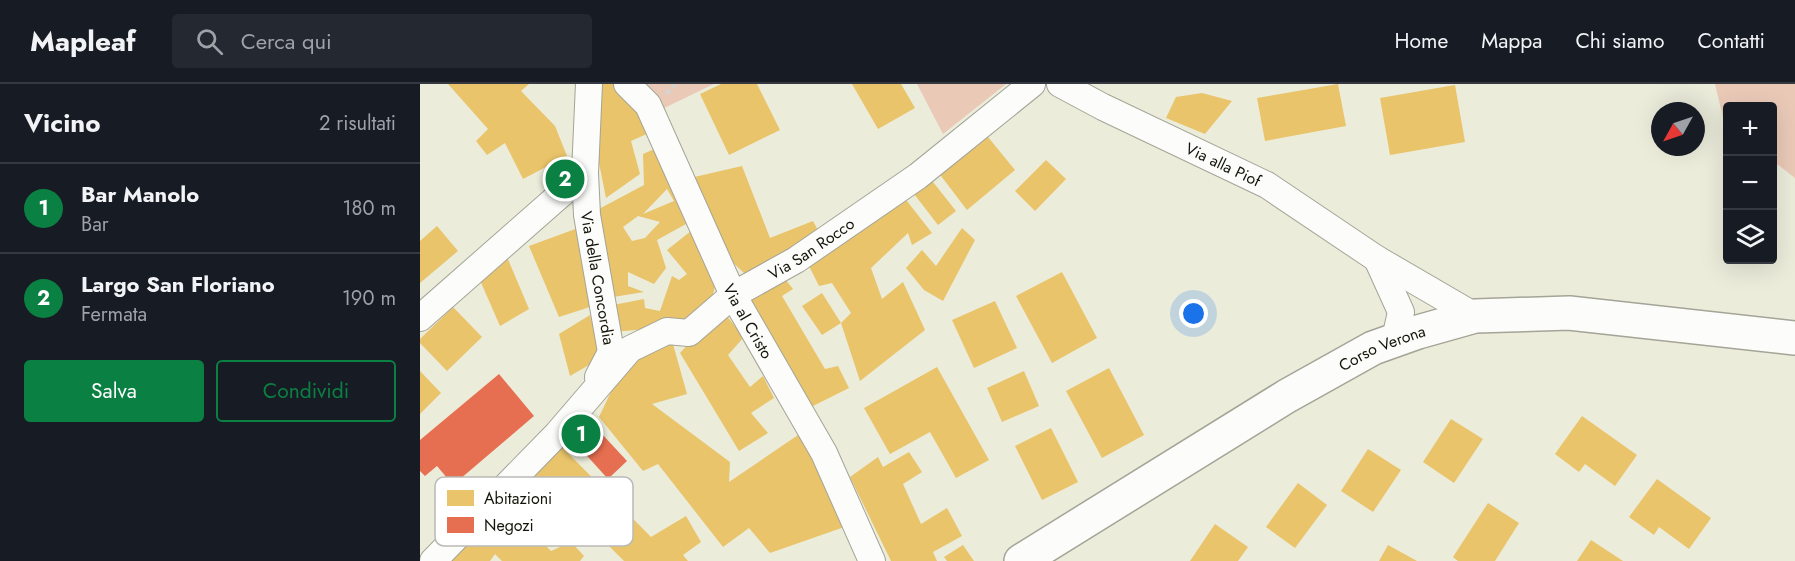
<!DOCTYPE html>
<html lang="it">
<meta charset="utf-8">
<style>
:root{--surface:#171b24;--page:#242831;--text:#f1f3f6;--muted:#9ea1a6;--line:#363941;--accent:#0b8043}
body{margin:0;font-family:Jost,sans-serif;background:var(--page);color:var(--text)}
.controls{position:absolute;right:18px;top:18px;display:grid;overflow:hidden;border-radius:6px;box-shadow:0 6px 24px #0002}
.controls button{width:54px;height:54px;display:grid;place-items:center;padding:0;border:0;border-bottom:2px solid var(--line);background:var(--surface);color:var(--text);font:30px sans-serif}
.compass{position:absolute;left:1231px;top:18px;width:54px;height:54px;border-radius:50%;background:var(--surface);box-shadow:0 6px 24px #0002;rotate:230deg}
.you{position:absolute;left:774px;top:230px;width:21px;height:21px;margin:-15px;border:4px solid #fff;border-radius:50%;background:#1a73e8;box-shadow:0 0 0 9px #1a73e833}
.badge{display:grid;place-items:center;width:39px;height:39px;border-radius:50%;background:var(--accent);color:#fff;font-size:20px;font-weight:700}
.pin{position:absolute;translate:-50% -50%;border:3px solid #fff;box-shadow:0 2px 6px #0006}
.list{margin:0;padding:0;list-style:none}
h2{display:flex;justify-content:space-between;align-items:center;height:78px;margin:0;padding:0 24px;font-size:26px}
h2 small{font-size:20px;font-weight:400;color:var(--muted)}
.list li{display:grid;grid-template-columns:39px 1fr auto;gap:18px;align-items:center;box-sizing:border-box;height:90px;padding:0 24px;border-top:2px solid var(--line)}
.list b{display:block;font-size:22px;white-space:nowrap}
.list p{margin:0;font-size:20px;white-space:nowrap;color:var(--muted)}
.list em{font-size:20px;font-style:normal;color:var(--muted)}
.actions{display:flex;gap:12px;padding:18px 24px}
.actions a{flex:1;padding:14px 0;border:2px solid var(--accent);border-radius:6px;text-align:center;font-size:21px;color:var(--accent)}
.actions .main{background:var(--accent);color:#fff}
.icon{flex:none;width:33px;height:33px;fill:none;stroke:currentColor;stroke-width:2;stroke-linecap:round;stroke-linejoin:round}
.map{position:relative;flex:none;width:1375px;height:477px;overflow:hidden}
header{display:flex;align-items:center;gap:36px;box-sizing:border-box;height:84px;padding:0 30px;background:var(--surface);border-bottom:2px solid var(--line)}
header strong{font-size:28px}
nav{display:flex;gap:33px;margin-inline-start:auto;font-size:21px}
.search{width:420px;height:54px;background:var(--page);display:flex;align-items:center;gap:15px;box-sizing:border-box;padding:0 21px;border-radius:6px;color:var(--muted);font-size:22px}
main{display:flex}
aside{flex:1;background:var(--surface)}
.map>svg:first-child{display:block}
</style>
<header>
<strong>Mapleaf</strong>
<div class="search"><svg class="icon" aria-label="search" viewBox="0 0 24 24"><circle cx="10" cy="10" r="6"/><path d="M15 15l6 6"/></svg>Cerca qui</div>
<nav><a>Home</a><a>Mappa</a><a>Chi siamo</a><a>Contatti</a></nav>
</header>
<main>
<aside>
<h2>Vicino<small>2 risultati</small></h2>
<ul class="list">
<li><span class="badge">1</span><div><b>Bar Manolo</b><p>Bar</p></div><em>180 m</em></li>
<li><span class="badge">2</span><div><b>Largo San Floriano</b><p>Fermata</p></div><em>190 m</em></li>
</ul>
<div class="actions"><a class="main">Salva</a><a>Condividi</a></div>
</aside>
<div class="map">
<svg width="1375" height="477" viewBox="0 0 1375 477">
<rect width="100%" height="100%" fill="#ececdb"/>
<g fill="#eac9b7">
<polygon points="226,0 294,0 240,26"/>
<polygon points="497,0 586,0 523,50"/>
<polygon points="1295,0 1375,0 1375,94 1353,77 1352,22 1308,22 1307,45 1305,42"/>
</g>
<g fill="#e9c46a" fill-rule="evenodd">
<polygon points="28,0 109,0 101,7 135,42 147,72 103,95 85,59 67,71 56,57 68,45"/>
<polygon points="176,0 198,0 217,22 229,49 211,57 220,90 186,114 175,59"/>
<polygon points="301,0 337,0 360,46 309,71 280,10"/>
<polygon points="432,0 481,0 495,24 458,45"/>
<polygon points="918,0 926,42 845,57 837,14"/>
<polygon points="1035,1 1045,58 970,71 960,14"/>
<polygon points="782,9 812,17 785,50 746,34 756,13"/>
<polygon points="568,53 595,86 547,126 518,88"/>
<path d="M239,63L262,115L266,140L237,156L246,184L234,200L208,188V202L224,208L187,214L177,126L224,101L223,70ZM247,105L254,117L223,130ZM218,132L240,138L225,154L212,157L203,143Z"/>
<polygon points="626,76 646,95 615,127 595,107"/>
<polygon points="322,82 350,154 393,137 402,154 335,191 324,189 309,175 270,94"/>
<polygon points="509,93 536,127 518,141 491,106"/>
<polygon points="483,112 512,149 492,161 488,149 451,184 462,215 483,198 505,246 440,297 421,239 431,229 412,199 399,202 387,178"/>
<polygon points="17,142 38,167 0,199 0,157"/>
<polygon points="158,144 173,222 139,233 109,162"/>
<polygon points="542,144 555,156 523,217 504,206 486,184 502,166 516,182"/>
<polygon points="271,147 296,198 291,219 261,242 193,248 188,222 224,215 225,224 240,227 252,192 259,196 267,190 247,166"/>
<polygon points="87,173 109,225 80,242 59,194"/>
<polygon points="642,188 677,254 632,279 596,212"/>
<polygon points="361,190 373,205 362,212 405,285 418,282 429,304 385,326 319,213"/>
<polygon points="402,209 421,239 402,251 382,222"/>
<polygon points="575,217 597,264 554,284 532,236"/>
<polygon points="33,223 62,253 27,287 0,259 0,255"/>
<polygon points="301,225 324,253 308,271 330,303 343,292 354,314 331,329 348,349 319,367 260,269"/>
<polygon points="170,231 181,274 150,292 139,250"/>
<polygon points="251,253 267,310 232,320 310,378 309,398 381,349 430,441 350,469 329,444 303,463 238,380 223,387 179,333 205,278"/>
<polygon points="517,283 569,376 536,394 510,348 470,370 444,324"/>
<polygon points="689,284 724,351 682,374 646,307"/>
<polygon points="0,287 21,309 0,330"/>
<polygon points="604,287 619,322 582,338 567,304"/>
<polygon points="1162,332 1217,371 1195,402 1165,380 1159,388 1135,370"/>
<polygon points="1031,335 1063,355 1034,399 1003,378"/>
<polygon points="631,344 658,398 622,416 595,362"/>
<polygon points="142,363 231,453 266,432 281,458 263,471 268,477 204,477 152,425 136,438 106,399"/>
<polygon points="948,365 981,386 953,428 921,407"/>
<polygon points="489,368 502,388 483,400 501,440 527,424 542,452 513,468 517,477 471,477 430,393 458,373 463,383"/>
<polygon points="1237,395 1291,434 1269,465 1239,443 1234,451 1209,433"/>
<polygon points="878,399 907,421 875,464 846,443"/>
<polygon points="99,402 121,424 107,442 131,467 151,458 164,472 160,477 82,477 75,470 70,477 29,477"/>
<polygon points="1068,419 1099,439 1075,477 1038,477 1033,473"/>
<polygon points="795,440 828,463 818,477 770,477"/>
<polygon points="1171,456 1203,477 1157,477"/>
<polygon points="543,461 554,477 527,477 524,473"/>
<polygon points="968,461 997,477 959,477"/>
</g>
<g fill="#e76f51">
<polygon points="79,290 114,332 33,401 17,382 5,392 0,387 0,356"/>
<polygon points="169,336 207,377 188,395 150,353"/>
</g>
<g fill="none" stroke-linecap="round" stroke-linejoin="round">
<g stroke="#a4a497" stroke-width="28">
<g id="street">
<path id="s1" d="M169,0L165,89L167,131L191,268L178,293"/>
<path id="s2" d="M207,0L228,21L313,211L404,369L452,477"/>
<path id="s3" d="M640,0L683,23L847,101L957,175L1055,232"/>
<polyline points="957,175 981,228 975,255"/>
<polyline points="0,234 165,89"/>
<path id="s4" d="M13,477L137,350L210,265L247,247L269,249L313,211L376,176L498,92L612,0"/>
</g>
</g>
<g stroke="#a4a497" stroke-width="36">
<g id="secondary">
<path id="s5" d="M601,477L867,312L953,264L998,248L1055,232L1149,229L1375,254"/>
</g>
</g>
<polyline stroke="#d4d4d0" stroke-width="4" stroke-dasharray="6 3" stroke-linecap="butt" points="246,10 255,0"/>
<use href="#street" stroke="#fcfcfa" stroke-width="26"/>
<use href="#secondary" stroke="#fcfcfa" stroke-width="33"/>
</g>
<g text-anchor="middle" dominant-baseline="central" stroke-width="6" stroke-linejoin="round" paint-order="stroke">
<g font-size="16" fill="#15150b" stroke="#fff">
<text stroke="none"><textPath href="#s3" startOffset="182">Via alla Piof</textPath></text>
<text stroke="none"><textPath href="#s4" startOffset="502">Via San Rocco</textPath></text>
<text stroke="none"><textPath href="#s1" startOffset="195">Via della Concordia</textPath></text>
<text stroke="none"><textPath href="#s2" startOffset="268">Via al Cristo</textPath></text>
<text stroke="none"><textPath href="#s5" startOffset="420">Corso Verona</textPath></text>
</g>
</g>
<rect x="15" y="393" width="198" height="69" rx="9" fill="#fff" stroke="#b9b9b6" stroke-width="1.5"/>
<rect x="27" y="406" width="27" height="16" fill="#e9c46a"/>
<rect x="27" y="433" width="27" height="16" fill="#e76f51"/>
<g font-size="16" fill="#15150b">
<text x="64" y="420">Abitazioni</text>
<text x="64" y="447">Negozi</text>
</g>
</svg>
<div class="controls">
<button>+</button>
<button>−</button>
<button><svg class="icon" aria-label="layers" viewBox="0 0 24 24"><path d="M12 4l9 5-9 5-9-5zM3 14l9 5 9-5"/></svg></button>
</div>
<svg class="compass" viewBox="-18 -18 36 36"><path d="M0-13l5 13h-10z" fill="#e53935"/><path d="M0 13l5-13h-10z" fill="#9ea1a6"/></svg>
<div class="you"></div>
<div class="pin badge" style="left:161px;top:350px">1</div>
<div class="pin badge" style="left:145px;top:95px">2</div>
</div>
</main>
